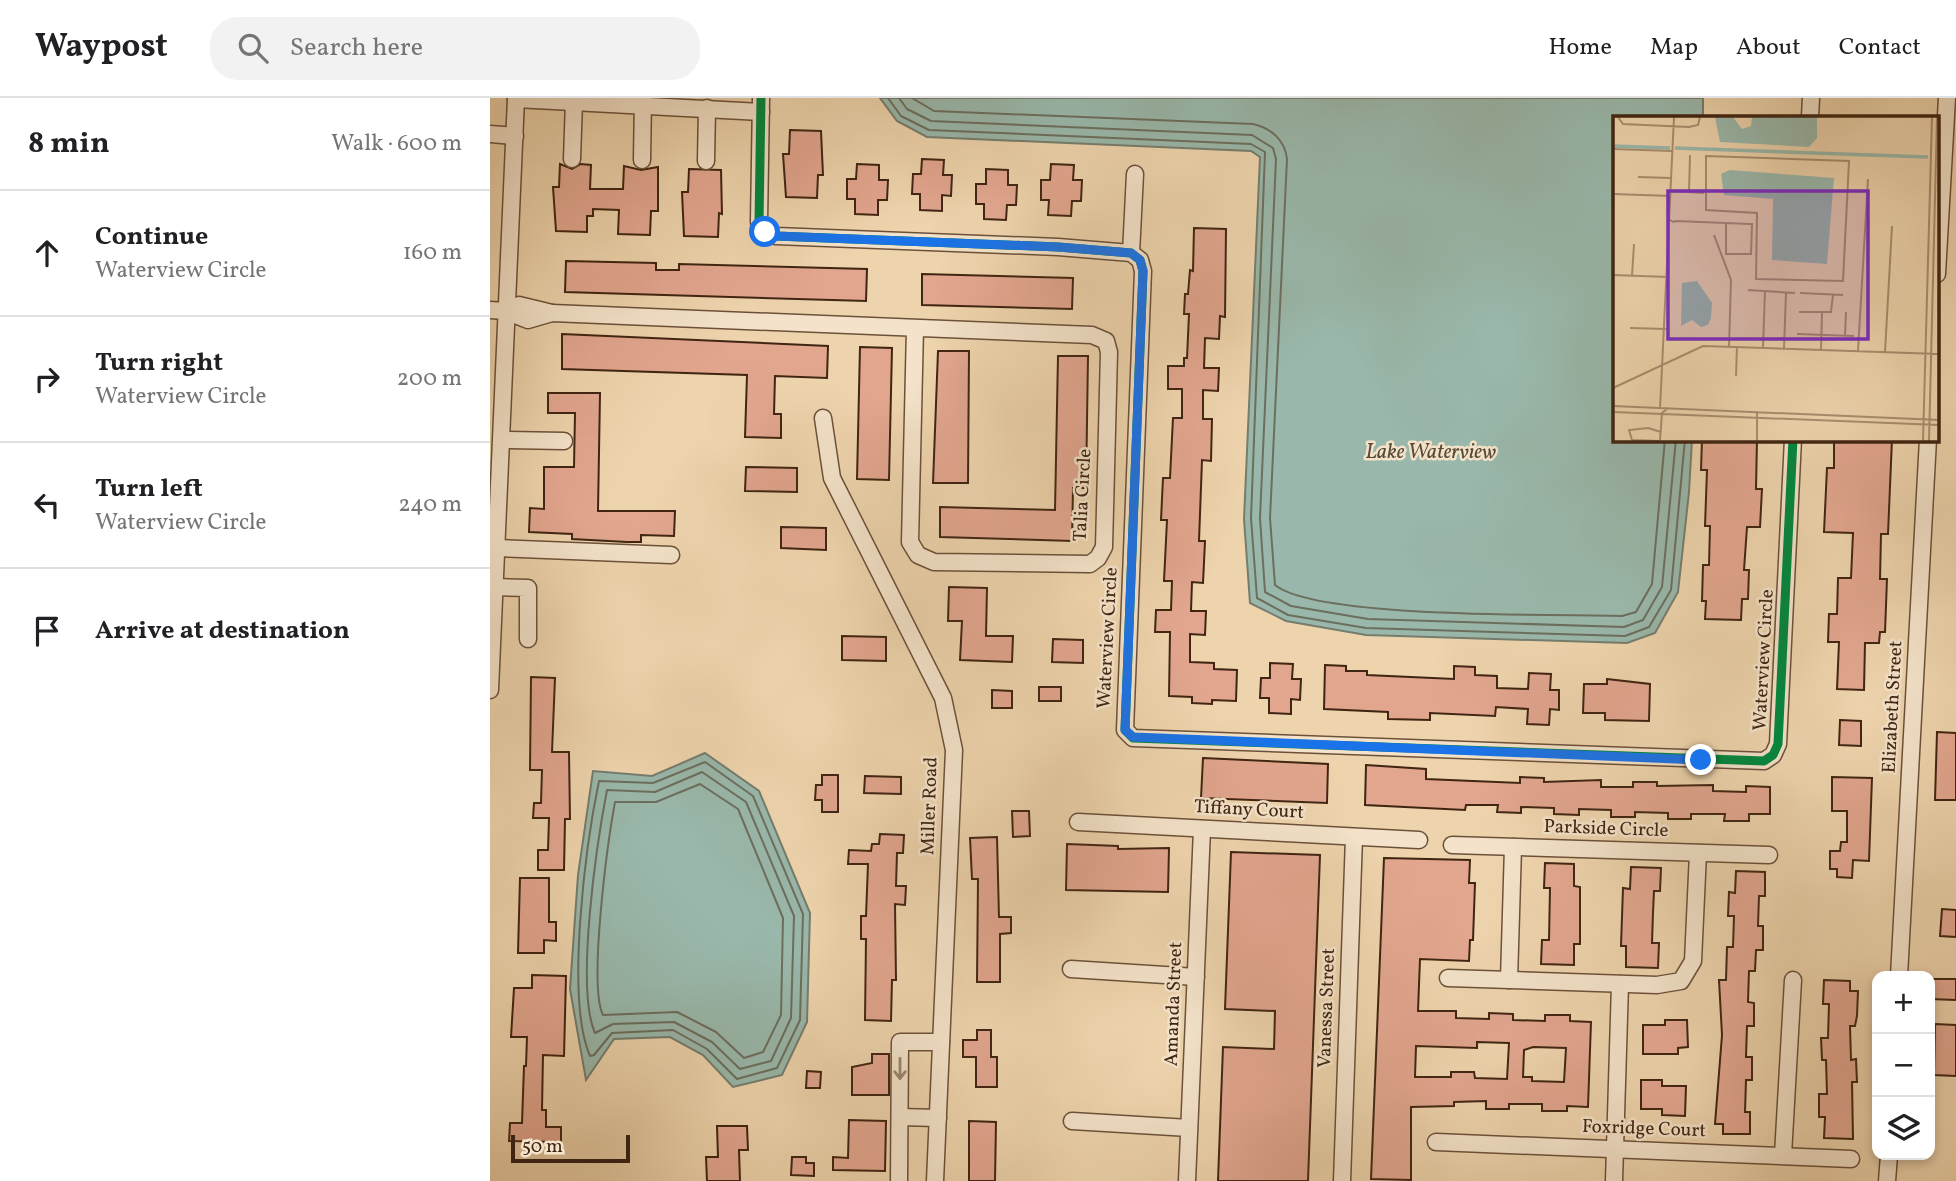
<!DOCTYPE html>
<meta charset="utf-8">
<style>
:root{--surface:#fff;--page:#f2f2f2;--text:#202124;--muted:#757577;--line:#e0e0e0}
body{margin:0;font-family:Vollkorn,serif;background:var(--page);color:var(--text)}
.controls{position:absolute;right:21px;bottom:21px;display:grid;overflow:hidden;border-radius:14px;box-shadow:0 4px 10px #0003}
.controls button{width:63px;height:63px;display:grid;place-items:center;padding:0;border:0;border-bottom:2px solid var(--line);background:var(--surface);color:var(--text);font:35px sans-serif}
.scale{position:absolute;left:21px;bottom:18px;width:119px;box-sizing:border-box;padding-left:7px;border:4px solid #402512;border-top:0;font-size:19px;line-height:24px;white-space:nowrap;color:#402512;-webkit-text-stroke:5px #f4e3ca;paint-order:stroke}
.stop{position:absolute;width:21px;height:21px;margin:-16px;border:5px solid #1a73e8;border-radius:50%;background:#fff}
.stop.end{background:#1a73e8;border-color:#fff;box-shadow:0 2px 7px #0008}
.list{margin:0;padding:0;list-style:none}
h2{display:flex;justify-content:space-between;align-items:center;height:91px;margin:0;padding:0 28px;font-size:30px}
h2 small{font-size:23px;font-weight:400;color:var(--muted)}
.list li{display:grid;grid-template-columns:46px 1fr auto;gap:21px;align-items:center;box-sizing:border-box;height:126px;padding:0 28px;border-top:2px solid var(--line)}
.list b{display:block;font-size:26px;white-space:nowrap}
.list p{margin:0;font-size:23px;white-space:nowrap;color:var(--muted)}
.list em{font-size:23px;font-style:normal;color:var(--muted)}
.icon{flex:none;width:38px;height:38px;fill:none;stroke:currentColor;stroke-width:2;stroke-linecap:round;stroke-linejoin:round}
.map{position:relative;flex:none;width:1466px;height:1083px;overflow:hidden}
header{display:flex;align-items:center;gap:42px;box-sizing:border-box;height:98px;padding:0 35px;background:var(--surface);border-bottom:2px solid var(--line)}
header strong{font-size:33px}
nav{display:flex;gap:38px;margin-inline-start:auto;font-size:24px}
.search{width:490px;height:63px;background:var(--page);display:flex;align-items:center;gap:18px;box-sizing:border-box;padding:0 24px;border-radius:28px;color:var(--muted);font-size:26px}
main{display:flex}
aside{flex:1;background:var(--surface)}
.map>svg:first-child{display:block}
</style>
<header>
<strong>Waypost</strong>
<div class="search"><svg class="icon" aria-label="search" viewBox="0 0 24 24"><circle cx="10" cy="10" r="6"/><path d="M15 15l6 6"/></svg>Search here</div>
<nav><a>Home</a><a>Map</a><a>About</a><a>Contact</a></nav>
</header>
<main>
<aside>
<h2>8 min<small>Walk · 600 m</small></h2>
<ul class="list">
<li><svg class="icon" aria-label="ahead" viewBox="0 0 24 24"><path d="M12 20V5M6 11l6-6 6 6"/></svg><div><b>Continue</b><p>Waterview Circle</p></div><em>160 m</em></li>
<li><svg class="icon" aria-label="right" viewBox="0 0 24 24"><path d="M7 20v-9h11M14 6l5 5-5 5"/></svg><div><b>Turn right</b><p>Waterview Circle</p></div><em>200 m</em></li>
<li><svg class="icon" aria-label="left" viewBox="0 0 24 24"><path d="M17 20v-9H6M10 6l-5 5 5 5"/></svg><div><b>Turn left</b><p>Waterview Circle</p></div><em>240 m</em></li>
<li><svg class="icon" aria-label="arrive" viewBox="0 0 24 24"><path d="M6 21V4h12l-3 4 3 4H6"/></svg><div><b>Arrive at destination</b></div></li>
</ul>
</aside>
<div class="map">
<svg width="1466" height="1083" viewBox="0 0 1466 1083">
<rect width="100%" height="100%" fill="#eed4ad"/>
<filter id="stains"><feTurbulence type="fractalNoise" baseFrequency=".00286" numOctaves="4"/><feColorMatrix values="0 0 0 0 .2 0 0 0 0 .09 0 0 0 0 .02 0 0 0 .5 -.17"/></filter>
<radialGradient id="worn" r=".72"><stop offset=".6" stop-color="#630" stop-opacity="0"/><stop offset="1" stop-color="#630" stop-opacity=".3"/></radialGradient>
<g fill="#99b8ab" stroke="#757d6e" stroke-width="2">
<polygon points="390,0 1213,0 1213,19 1125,19 1125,341 1202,341 1199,394 1188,494 1165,535 1137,545 876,537 796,523 760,505 754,421 770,59 761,53 437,39 407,23"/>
<polygon points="215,655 269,693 320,815 317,924 292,977 243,989 213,957 180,939 124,941 96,982 80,891 88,777 103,673 162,678"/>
</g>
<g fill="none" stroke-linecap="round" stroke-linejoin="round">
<g stroke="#6c6e5e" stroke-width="2">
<polyline points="398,0 411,18 439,32 761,46 775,54 761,420 767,500 798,517 876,530 1135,538 1159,529 1181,492 1195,341"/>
<polyline points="409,0 417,11 441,23 762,37 783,50 786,61 770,420 775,494 801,508 878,521 1134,529 1153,522 1172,489 1186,341"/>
<path d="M422,0L444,13L763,26C781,30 795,42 797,61L780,420L785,487C827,521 1067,516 1132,518L1146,514L1162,486L1175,341"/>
<path d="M215,664L263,698L313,816L310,922L287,970L247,981L217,951L183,932L122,935L104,957L100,958C75,901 96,745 109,683L163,685Z"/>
<path d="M212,674L256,704L304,818L301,920L281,963L250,971L222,944L184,924L123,926L105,935C85,890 107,744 117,692L165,694Z"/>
<path d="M210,686L248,711L293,820L291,917L273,954L254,960L226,934L187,914L113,917C98,887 118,742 125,704H166Z"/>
</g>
</g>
<g fill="#e2a68f" stroke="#402512" stroke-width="2" fill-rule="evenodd">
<polygon points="300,32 331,33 333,77 328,77 327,100 296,99 293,56 299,56"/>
<polygon points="432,61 454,62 453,77 462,77 461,98 452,97 452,113 430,112 430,96 422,96 423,76 431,76"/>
<polygon points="70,66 82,71 91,66 101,67 100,91 133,91 134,68 151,72 168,69 168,113 161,113 160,137 128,136 129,112 103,111 103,118 97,118 97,134 66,133 63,89 69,89"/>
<polygon points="367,66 389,67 389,82 398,82 397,102 388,102 388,117 365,116 365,101 357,101 357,81 366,81"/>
<polygon points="561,66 584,67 583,82 592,82 591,103 582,103 581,118 558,117 559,102 551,102 551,82 560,82"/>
<polygon points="199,71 231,72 232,116 229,115 228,139 194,138 192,94 198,94"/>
<polygon points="496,71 518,72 518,87 527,87 526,107 517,107 516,122 494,121 494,106 486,106 486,86 496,86"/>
<polygon points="704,130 736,131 735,219 730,218 729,241 715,240 714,270 729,270 728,293 713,292 713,321 722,321 721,363 712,362 709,443 715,443 713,485 702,484 701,513 716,513 715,537 700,536 700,564 724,565 724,571 747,572 746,603 722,602 722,606 702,605 702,599 679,598 680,534 665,534 666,512 681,512 682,483 674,483 677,422 671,422 673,380 680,380 683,320 692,320 692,291 678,291 678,268 694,268 694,260 697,260 699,216 694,216 695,196 698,196 700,172 703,173"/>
<polygon points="76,163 166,165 166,172 189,172 189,166 377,171 376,203 75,194"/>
<polygon points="432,176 583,180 582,211 432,207"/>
<polygon points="72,236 338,248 337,280 285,278 284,316 291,316 291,340 255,339 257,277 72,271"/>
<polygon points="370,249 402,250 399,382 367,381"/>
<polygon points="448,253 479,253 478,385 443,385"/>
<polygon points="568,258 598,258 596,390 583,390 582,443 450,439 450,409 565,412"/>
<polygon points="58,295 110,295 108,413 185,413 184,438 151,437 151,444 137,444 82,441 82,436 39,434 40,410 54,411 54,369 84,369 85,315 58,315"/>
<polygon points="1212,341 1267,341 1266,391 1272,391 1270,429 1257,429 1254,472 1259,472 1258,501 1252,501 1251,522 1215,521 1216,503 1212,503 1213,467 1219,467 1220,428 1215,428 1217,372 1211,372"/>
<polygon points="1344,341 1402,341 1398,436 1391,436 1390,481 1397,481 1395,534 1390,534 1389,545 1375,545 1374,592 1347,591 1349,544 1338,544 1339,516 1347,516 1348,480 1361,480 1363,435 1334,434 1337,370 1344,370"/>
<polygon points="256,369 307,370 307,394 255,393"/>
<polygon points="291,429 336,430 336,452 291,450"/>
<polygon points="459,489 497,490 496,538 523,538 522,564 470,562 472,523 458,523"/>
<polygon points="352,538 396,539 396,563 352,562"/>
<polygon points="563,541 593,542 593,565 562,564"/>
<polygon points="780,565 803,566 802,581 811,581 810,602 801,601 801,616 779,615 779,600 770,600 771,580 780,580"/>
<polygon points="835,567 856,568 856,573 877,573 877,577 964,581 964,568 985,569 985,577 1007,578 1007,590 1038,591 1039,575 1061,576 1060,592 1069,592 1069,612 1060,611 1059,627 1037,626 1038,611 1006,609 1005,618 940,615 940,622 898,621 898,614 834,611"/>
<polygon points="41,579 65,580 62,654 79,654 80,721 75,721 74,772 48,772 48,752 58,752 59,720 43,720 44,705 51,705 52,672 40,672"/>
<polygon points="1117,581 1160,586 1159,623 1115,622 1115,615 1093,615 1094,586 1117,586"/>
<rect x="549" y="589" width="22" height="14"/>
<polygon points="502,592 522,593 522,610 502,610"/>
<polygon points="1350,622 1371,623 1371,648 1349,647"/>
<polygon points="1447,634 1466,635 1466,702 1445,702"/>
<polygon points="713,660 838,666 837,705 711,700"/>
<polygon points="876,667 936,671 936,681 1030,685 1030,679 1054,680 1054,684 1111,682 1111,689 1143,689 1143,684 1167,684 1167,688 1223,687 1223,693 1256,694 1256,688 1280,689 1280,716 1259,716 1259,723 1234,723 1235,716 1201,716 1201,721 1178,721 1178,715 1145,714 1145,719 1121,719 1121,712 1089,711 1089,717 1064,716 1064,710 1031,709 1031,715 1007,714 1008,707 976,707 975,712 875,707"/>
<polygon points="332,677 348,677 348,714 332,714 332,702 325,702 326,687 332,687"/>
<polygon points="375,678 411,679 411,696 374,695"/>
<polygon points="1342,679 1382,680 1379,763 1363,762 1362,780 1347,779 1347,771 1340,771 1340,753 1350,753 1351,744 1357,744 1357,713 1342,713"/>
<polygon points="522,713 539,713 540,738 523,739"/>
<polygon points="390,736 414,737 413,755 407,755 406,788 416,788 415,807 405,806 406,882 402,882 401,923 375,922 376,841 371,841 371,818 376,818 378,766 358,766 359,752 381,753 382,746 389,746"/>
<polygon points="507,739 509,819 521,819 521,835 510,836 510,884 487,884 488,781 482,781 480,740"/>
<polygon points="577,746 628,748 628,751 679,750 678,794 576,792"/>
<polygon points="741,754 830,757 818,1083 728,1083 733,949 784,951 785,913 735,911"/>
<path d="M894,760L980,762L979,785H985L983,842H980L979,863L930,861L928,913H966V920L999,921V915L1023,916V922L1055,923V917H1080V923L1101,924L1098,1009L1077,1008V1013H1052V1006H1019V1011H996V1003L964,1004V1008L921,1009V1082L881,1081ZM987,944L1019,945L1017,981L985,980L984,974H961V979H925L926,948L987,950ZM1043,949L1076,950L1074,984L1042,983V979H1033L1034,952Z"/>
<polygon points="1055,765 1084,766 1084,788 1090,789 1090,846 1084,846 1084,867 1051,866 1052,842 1059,842 1060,790 1054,790"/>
<polygon points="1141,769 1171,770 1170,793 1164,793 1163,815 1162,845 1169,845 1168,870 1136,869 1136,848 1131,848 1133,790 1140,791"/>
<polygon points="1246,773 1275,774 1275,798 1269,798 1268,828 1273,828 1273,852 1266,852 1265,873 1259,873 1258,904 1264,905 1264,928 1257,928 1256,959 1262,959 1262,982 1256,982 1255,1014 1260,1014 1260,1036 1233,1036 1233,1026 1225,1026 1232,937 1229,882 1236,882 1237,849 1243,849 1244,818 1238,818 1239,794 1245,795"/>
<polygon points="30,780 59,780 59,824 66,824 66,843 54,842 54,855 28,855"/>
<polygon points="1452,811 1466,812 1466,839 1450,838"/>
<polygon points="42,877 76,878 74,958 53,957 52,1012 56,1012 56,1029 71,1029 71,1044 19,1043 20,1025 32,1025 34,968 36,968 37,939 21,939 24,890 42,890"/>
<polygon points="1440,881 1466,881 1466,902 1440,901"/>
<polygon points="1334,882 1360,883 1360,893 1368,893 1367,918 1365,928 1360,928 1361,962 1366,961 1367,984 1362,984 1363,1041 1334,1040 1335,1019 1329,1019 1329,996 1337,996 1336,962 1332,962 1331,940 1338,940 1339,906 1333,906"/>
<polygon points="1175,922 1197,922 1198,949 1188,950 1188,956 1153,956 1153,927 1175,927"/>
<polygon points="1445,926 1466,927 1466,978 1444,977"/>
<polygon points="487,932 501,932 501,959 507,959 507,989 486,989 486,959 473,959 473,942 487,942"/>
<polygon points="382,956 399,956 399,997 362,997 362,969 382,965"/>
<polygon points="317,973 331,974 330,990 316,990"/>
<polygon points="1151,982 1172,982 1172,988 1196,988 1195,1018 1172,1017 1172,1011 1151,1011"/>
<polygon points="359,1022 396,1023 395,1073 343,1072 343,1059 358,1060"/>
<polygon points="479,1023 506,1024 505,1083 479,1083"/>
<polygon points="227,1028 257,1028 258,1052 249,1052 250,1083 217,1083 216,1059 228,1059"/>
<polygon points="302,1059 316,1059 316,1065 324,1065 324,1078 301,1077"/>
</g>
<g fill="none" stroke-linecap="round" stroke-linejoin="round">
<g stroke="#6c5139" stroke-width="19">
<g id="minor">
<polyline points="271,0 269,124 275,134 286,138 568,149 641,155 650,162 653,173 635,632 643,640 1274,663 1283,657 1288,646 1303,341"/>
<polyline points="26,1 271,14"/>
<polyline points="1320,19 1321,0"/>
<polyline points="0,36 25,38"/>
<polyline points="82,61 84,3"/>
<polyline points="152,62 153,0"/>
<polyline points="216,63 217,10"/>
<polyline points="641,155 645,76"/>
<polyline points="1447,176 1457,0"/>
<polyline points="0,212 15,213 38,222 62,215 602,237 616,243 619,254 614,449 608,460 600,466 444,464 428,457 420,444 425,230"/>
<polyline points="15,213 29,207 62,215"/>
<polyline points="333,320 342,380 453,600 464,652 445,1083"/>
<polyline points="13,342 74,343"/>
<polyline points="7,450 181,457"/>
<polyline points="5,489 38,490 38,541"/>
<polyline points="0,592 26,0"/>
<polyline points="588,724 929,742"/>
<polyline points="962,747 1279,757"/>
<polyline points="581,871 706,879"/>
<polyline points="1409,878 1438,341"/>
<polyline points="958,880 1167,887 1191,883 1203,863 1208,755"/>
<polyline points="1019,882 1023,749"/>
<polyline points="410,1019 448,1020"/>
<polyline points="582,1023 699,1030"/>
<polyline points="946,1044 1361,1061"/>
<polyline points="1293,1057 1303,882"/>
<polyline points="409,1083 410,944 451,944"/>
<polyline points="697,1083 712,731"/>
<polyline points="852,1083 864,739"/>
<polyline points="1124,1083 1130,886"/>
<polyline points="1397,1083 1399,1057"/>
</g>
</g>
<use href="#minor" stroke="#f4e3ca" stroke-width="16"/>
<g stroke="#f4e3ca" stroke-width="13">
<polyline id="cycleway" points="271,0 269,124 275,134 286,138 568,149 641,155 650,162 653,173 635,632 643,640 1274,663 1283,657 1288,646 1303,341"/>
</g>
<use href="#cycleway" stroke="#00873e" stroke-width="9"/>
</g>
<defs><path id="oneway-shaft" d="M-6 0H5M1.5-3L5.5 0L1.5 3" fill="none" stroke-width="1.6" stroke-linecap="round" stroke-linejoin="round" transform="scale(1.75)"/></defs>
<use stroke="#9a846e" href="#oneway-shaft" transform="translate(410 971) rotate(90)"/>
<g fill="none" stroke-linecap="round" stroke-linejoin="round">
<polyline stroke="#1a73e8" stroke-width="9" points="275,134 286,138 568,149 641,155 650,162 653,173 635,632 643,639 1211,662"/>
</g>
<g text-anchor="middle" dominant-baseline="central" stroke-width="5" stroke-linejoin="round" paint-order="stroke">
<g font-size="19" fill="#402512" stroke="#f4e3ca">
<text transform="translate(593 397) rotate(-87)">Talia Circle</text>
<text transform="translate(618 540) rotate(-87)">Waterview Circle</text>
<text transform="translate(1274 562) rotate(-87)">Waterview Circle</text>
<text transform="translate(1403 609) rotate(-87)">Elizabeth Street</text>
<text transform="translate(440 708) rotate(-88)">Miller Road</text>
<text transform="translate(759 712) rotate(3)">Tiffany Court</text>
<text transform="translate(1116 731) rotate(2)">Parkside Circle</text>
<text transform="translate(684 906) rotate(-88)">Amanda Street</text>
<text transform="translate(837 910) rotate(-88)">Vanessa Street</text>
<text transform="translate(1154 1031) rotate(2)">Foxridge Court</text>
</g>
<g font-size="21" font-style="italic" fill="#564a38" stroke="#f4e3ca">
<text x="941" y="354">Lake Waterview</text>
</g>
</g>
<g transform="translate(1123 18)">
<rect width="326" height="326" fill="#eed4ad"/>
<path d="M102,1H120L129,13L138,10L139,1H204V22L196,31L107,26ZM117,54L221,62L214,148L159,144L160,83L111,79L108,58ZM84,165L99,187L98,202L95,209L88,211L79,204L68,210L69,167Z" fill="#99b8ab"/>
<path fill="none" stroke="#99b8ab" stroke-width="3.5" d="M0,30L57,32M62,32L315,41"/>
<path fill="none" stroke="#a88e6f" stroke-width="2" d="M5,1L10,8L76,11L85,9L87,1M0,33L59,35M93,40L236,45L230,165L143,163L144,97L93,94ZM25,61L58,62M59,75L91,77M76,76L77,39M0,78L58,80M57,104L60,106L63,105L137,108H139L138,138H113V107M101,119L118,164L116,230M0,159L55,161M19,160L21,128M135,174L182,177M187,177L230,179M186,196H218L220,179M17,212L53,213M184,218L241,220M232,220L233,196M150,231L152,175M171,232L173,176M208,234L209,197M245,235L255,63M272,236L279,110M123,260L124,230M0,272L90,230L326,238M0,290L326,304M47,293L61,1M144,295V325M0,296L326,309M47,324L49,297L54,293M46,325L19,324L16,314L35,312L48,316M310,325L319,1M316,325L324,1"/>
<path fill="#7b2cbf" fill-opacity="0.15" stroke="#7b2cbf" stroke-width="3.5" d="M55,75H255V223H55Z"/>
<rect width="326" height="326" fill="none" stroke="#402512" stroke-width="3.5"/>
</g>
<rect width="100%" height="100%" filter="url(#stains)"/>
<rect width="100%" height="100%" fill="url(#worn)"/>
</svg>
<div class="controls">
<button>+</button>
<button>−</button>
<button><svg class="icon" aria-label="layers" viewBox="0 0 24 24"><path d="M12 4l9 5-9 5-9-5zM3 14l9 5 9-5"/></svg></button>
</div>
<div class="scale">50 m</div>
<div class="stop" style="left:275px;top:134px"></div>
<div class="stop end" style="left:1211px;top:662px"></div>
</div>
</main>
